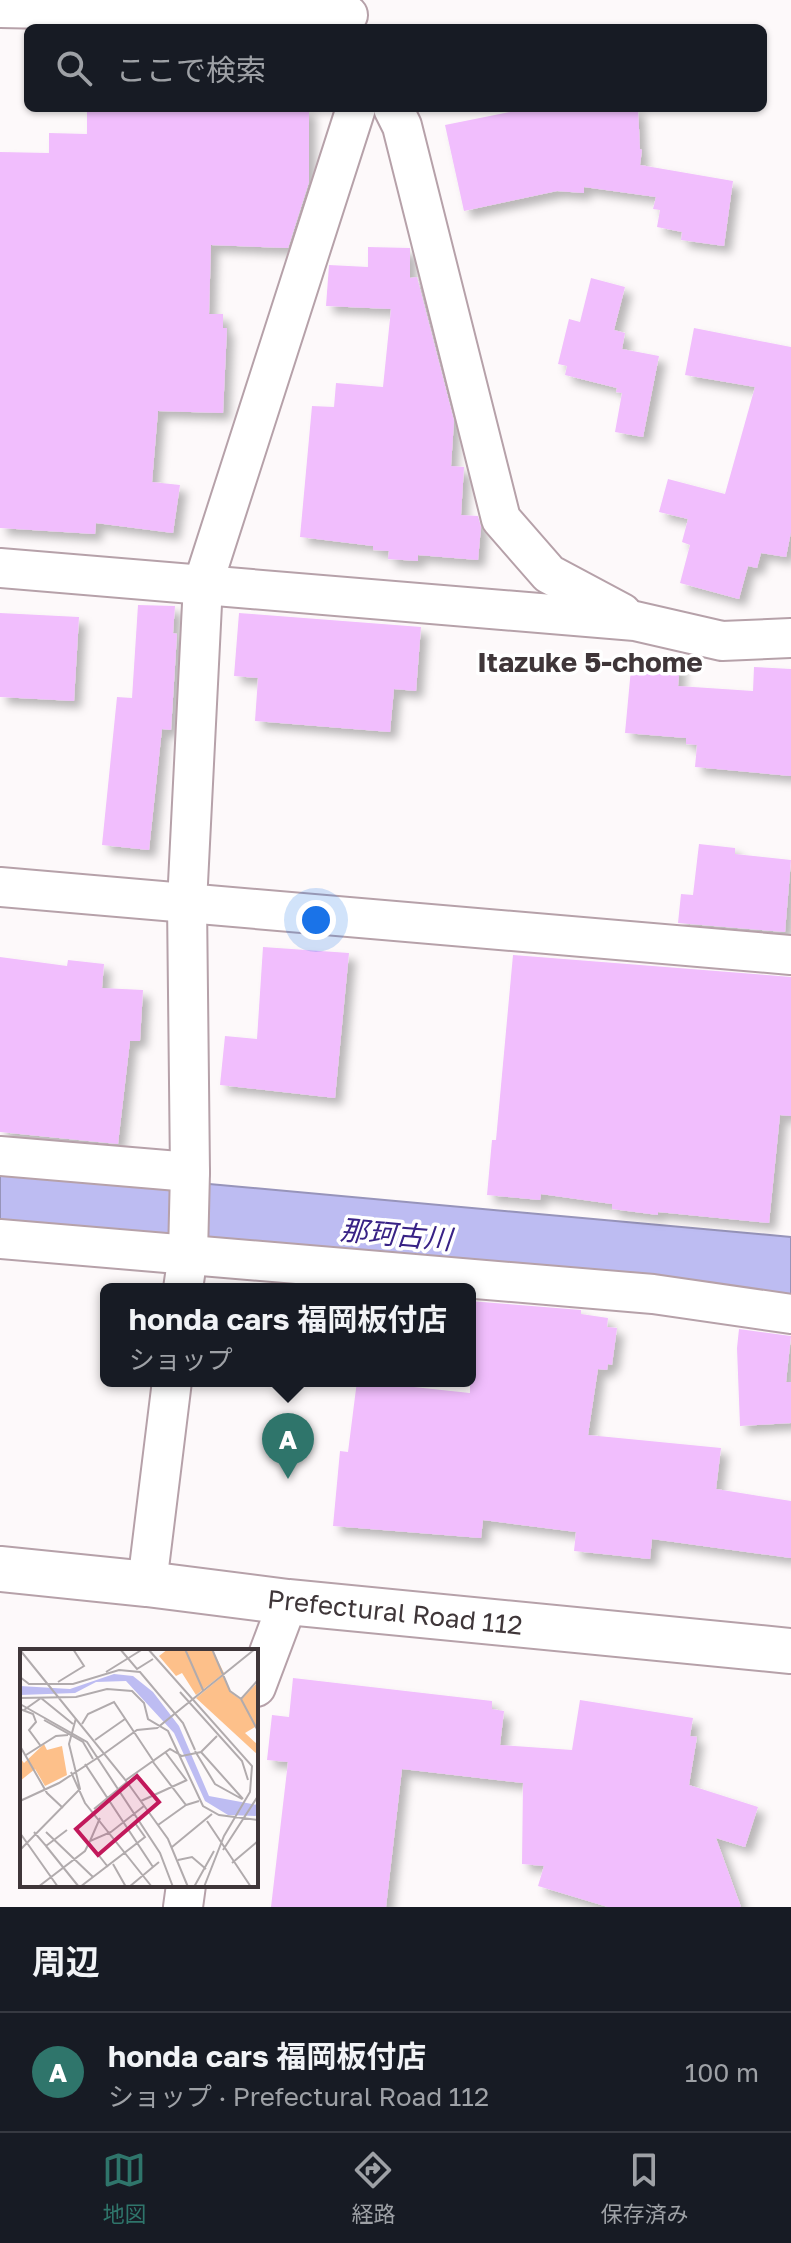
<!DOCTYPE html>
<html lang="ja">
<meta charset="utf-8">
<style>
:root{--surface:#171b24;--page:#20242c;--text:#f1f3f6;--muted:#9ea1a6;--line:#363941;--accent:#2f756b}
body{margin:0;font-family:"Golos Text","Noto Sans JP",sans-serif;background:var(--page);color:var(--text)}
.you{position:absolute;left:316px;top:920px;width:28px;height:28px;margin:-20px;border:6px solid #fff;border-radius:50%;background:#1a73e8;box-shadow:0 0 0 12px #1a73e833}
.badge{display:grid;place-items:center;width:52px;height:52px;border-radius:50%;background:var(--accent);color:#fff;font-size:26px;font-weight:700}
.pin{position:absolute;translate:-50% -66px;filter:drop-shadow(0 2px 4px #0008)}
.pin::after{content:'';position:absolute;top:42px;width:28px;height:24px;background:inherit;clip-path:polygon(0 0,100% 0,50% 100%)}
.popup{position:absolute;left:100px;top:1283px;width:376px;height:104px;box-sizing:border-box;display:grid;place-content:center;border-radius:12px;background:var(--surface);filter:drop-shadow(0 2px 6px #0005);font-size:26px;white-space:nowrap;color:var(--muted)}
.popup b{font-size:30px;color:var(--text)}
.popup::after{content:'';position:absolute;left:50%;top:100%;margin-left:-16px;border:16px solid transparent;border-top-color:var(--surface)}
.list{margin:0;padding:0;list-style:none}
h2{display:flex;justify-content:space-between;align-items:center;height:104px;margin:0;padding:0 32px;font-size:34px}
h2 small{font-size:26px;font-weight:400;color:var(--muted)}
.list li{display:grid;grid-template-columns:52px 1fr auto;gap:24px;align-items:center;box-sizing:border-box;height:120px;padding:0 32px;border-top:2px solid var(--line)}
.list b{display:block;font-size:30px;white-space:nowrap}
.list p{margin:0;font-size:26px;white-space:nowrap;color:var(--muted)}
.list em{font-size:26px;font-style:normal;color:var(--muted)}
.icon{flex:none;width:44px;height:44px;fill:none;stroke:currentColor;stroke-width:2;stroke-linecap:round;stroke-linejoin:round}
.map{position:relative;flex:none;width:791px;height:1907px;overflow:hidden}
.search{position:absolute;background:var(--surface);box-shadow:0 2px 6px #0004;left:24px;right:24px;top:24px;height:88px;display:flex;align-items:center;gap:20px;box-sizing:border-box;padding:0 28px;border-radius:12px;color:var(--muted);font-size:30px}
.sheet{height:224px;background:var(--surface)}
nav{display:flex;justify-content:space-around;align-items:center;box-sizing:border-box;height:112px;border-top:2px solid var(--line);background:var(--surface);font-size:22px;color:var(--muted)}
nav a{display:grid;justify-items:center;gap:4px}
nav .on{color:var(--accent)}
.map>svg:first-child{display:block}
</style>
<div class="map">
<svg width="791" height="1907" viewBox="0 0 791 1907">
<defs>
<filter id="shadow"><feDropShadow dx="7" dy="7" stdDeviation="4" flood-color="#0004"/></filter>
</defs>
<rect width="100%" height="100%" fill="#fdf9fa"/>
<polygon fill="#bdbcf2" stroke="#9794ba" stroke-width="2" points="0,1165 791,1237 791,1307 0,1227"/>
<g fill="#f1befd" filter="url(#shadow)">
<polygon points="87,108 309,108 309,182 288,248 211,245 209,314 223,314 223,328 227,328 223,413 158,411 152,482 180,485 173,533 96,523 95,534 0,528 0,152 49,153 49,133 87,134"/>
<polygon points="530,108 638,108 640,149 642,150 640,165 733,181 724,246 681,240 682,232 657,227 660,210 653,209 656,197 584,187 584,193 557,191 464,211 445,125"/>
<polygon points="368,247 410,248 410,278 417,277 454,421 451,466 464,467 461,515 478,516 481,527 478,560 418,555 418,561 388,559 389,551 373,550 373,546 300,537 312,406 334,407 336,383 383,387 391,309 326,306 329,265 368,267"/>
<polygon points="591,278 625,287 614,330 625,333 622,349 659,356 643,437 615,432 622,393 616,392 617,388 565,375 567,366 558,364 569,319 580,322"/>
<polygon points="694,328 791,347 791,532 786,557 761,553 757,568 748,566 739,599 680,583 690,545 682,542 688,519 659,512 668,479 725,494 755,387 685,375"/>
<polygon points="138,605 175,606 173,633 177,634 171,730 162,729 149,850 102,845 117,697 132,698"/>
<polygon points="0,613 79,617 74,701 0,697"/>
<polygon points="239,613 421,627 416,691 394,689 390,732 255,721 258,678 234,676"/>
<polygon points="632,658 680,663 678,686 753,691 754,667 791,669 791,776 695,767 697,745 686,744 686,738 625,733"/>
<polygon points="699,844 735,848 735,854 791,860 785,932 678,923 681,894 693,895"/>
<polygon points="263,947 349,953 335,1098 220,1085 225,1036 257,1039"/>
<polygon points="513,955 791,977 791,1116 780,1115 769,1223 658,1212 658,1215 612,1209 612,1204 541,1194 540,1200 487,1195 492,1140 496,1140"/>
<polygon points="0,957 67,966 68,960 104,964 102,988 143,990 140,1041 130,1041 118,1144 0,1132"/>
<polygon points="470,1301 581,1310 581,1314 608,1318 607,1327 617,1328 612,1365 608,1364 607,1370 598,1369 588,1435 721,1448 716,1489 791,1501 791,1558 652,1539 650,1559 574,1551 576,1532 483,1520 481,1538 333,1526 340,1451 348,1452 357,1381 470,1393"/>
<polygon points="739,1329 791,1336 786,1382 791,1382 791,1423 740,1426 737,1348"/>
<polygon points="293,1678 492,1701 492,1709 504,1711 500,1745 572,1750 580,1700 693,1718 690,1736 697,1737 689,1785 758,1807 745,1847 716,1838 741,1907 608,1907 538,1886 544,1866 522,1864 523,1783 402,1769 386,1907 271,1907 288,1762 267,1760 272,1715 289,1717"/>
</g>
<g fill="none" stroke-linecap="round" stroke-linejoin="round">
<g stroke="#b6a1a9" stroke-width="42">
<g id="street">
<polyline points="0,8 348,15"/>
<polyline points="393,108 402,126 501,519 549,574 622,613"/>
<polyline points="0,568 635,621 722,641 791,638"/>
<polyline points="0,887 791,955"/>
<polyline points="0,1156 190,1172"/>
<polyline points="0,1239 653,1294 791,1314"/>
<polyline points="183,1289 188,1254 190,1172 187,903 203,584 356,108"/>
<polyline points="147,1584 172,1381"/>
<polyline points="256,1687 288,1602"/>
<polyline points="183,1907 186,1885"/>
</g>
</g>
<g stroke="#b6a1a9" stroke-width="48">
<polyline id="secondary" points="0,1569 147,1584 288,1602 791,1651"/>
</g>
<use href="#street" stroke="#fff" stroke-width="38"/>
<use href="#secondary" stroke="#fff" stroke-width="44"/>
</g>
<g text-anchor="middle" dominant-baseline="central" stroke-width="7" stroke-linejoin="round" paint-order="stroke">
<g font-size="26" fill="#3f3639" stroke="#fff">
<text transform="translate(395 1612) rotate(6)">Prefectural Road 112</text>
</g>
<g font-size="28" font-weight="bold" fill="#3f3639" stroke="#fff">
<text x="590" y="661">Itazuke 5-chome</text>
</g>
<g font-size="28" font-style="italic" fill="#382285" stroke="#fff">
<text transform="translate(396 1234) rotate(5)">那珂古川</text>
</g>
</g>
<g transform="translate(20 1649)">
<rect width="238" height="238" fill="#fdf9fa"/>
<path d="M148,0H192L204,24L176,46L162,24L156,27L139,7ZM204,26L210,43L221,51L238,33V82L235,78L225,84L238,96V106L176,49ZM24,95L27,101L42,97L47,126L25,137L15,120L0,132V109L4,114Z" fill="#fdc08a"/>
<path d="M94,25L113,27L133,43L159,77L189,147L238,156V167L208,166L185,152L154,84L106,32L76,33L55,44L0,46V37L50,40Z" fill="#bdbcf2"/>
<path fill="none" stroke="#b1abad" stroke-width="2" d="M100,0L117,20L133,10M128,0L232,117L230,143L204,187L184,238M165,0L183,41M192,0L210,42L221,50L238,82M0,1L107,133L148,190L168,238M86,23L123,0M0,28L9,35H53L99,21L120,23L163,74L175,101M38,33L64,17L53,0M160,43L222,112L228,131M0,49L56,48L87,40L112,42L124,54L128,70L148,82L183,157L199,166L238,171M221,50L238,31M0,55L67,93L140,204L153,238M0,60L13,65L16,73L9,81L20,96M4,61L21,49L53,75M24,71L63,93L73,110M62,75L68,65L94,53L134,113M75,91L105,70M0,97L27,144L43,159M175,102L195,135L222,150M181,103L223,150M85,104L117,81L137,79L235,0M146,104L167,132M6,106L36,87L48,86M133,113L166,156L179,152M65,115L133,218M51,123L65,154L132,238M106,131L150,100L162,107L181,103L197,87M0,152L39,134L85,104M121,152L167,131M74,160L107,133M187,172L231,238M138,176L166,156M14,183L26,197L47,181M26,183L73,228M0,184L38,238M70,192L80,169M69,194L88,218M26,197L59,238M152,198L192,165M0,201L60,140L49,95L56,69M203,201L238,147M158,211L172,208L186,220M212,214L238,192M93,215L106,238M18,238L65,202L70,192L91,183L124,157M60,238L125,188L115,174M109,238L139,213M174,238L194,202"/>
<path fill="#c2185b" fill-opacity="0.15" stroke="#c2185b" stroke-width="4" d="M117,127L139,153L78,206L56,180Z"/>
<rect width="238" height="238" fill="none" stroke="#3f3639" stroke-width="4"/>
</g>
</svg>
<div class="you"></div>
<div class="pin badge" style="left:288px;top:1479px">A</div>
<div class="popup"><b>honda cars 福岡板付店</b>ショップ</div>
<div class="search"><svg class="icon" aria-label="search" viewBox="0 0 24 24"><circle cx="10" cy="10" r="6"/><path d="M15 15l6 6"/></svg>ここで検索</div>
</div>
<section class="sheet">
<h2>周辺<small></small></h2>
<ul class="list">
<li><span class="badge">A</span><div><b>honda cars 福岡板付店</b><p>ショップ · Prefectural Road 112</p></div><em>100 m</em></li>
</ul>
</section>
<nav>
<a class="on"><svg class="icon" aria-label="map" viewBox="0 0 24 24"><path d="M3 6l6-2 6 2 6-2v14l-6 2-6-2-6 2zM9 4v14M15 6v14"/></svg>地図</a>
<a><svg class="icon" aria-label="directions" viewBox="0 0 24 24"><path d="M12 3l9 9-9 9-9-9zM9 14v-3h6M13 9l2 2-2 2"/></svg>経路</a>
<a><svg class="icon" aria-label="saved" viewBox="0 0 24 24"><path d="M7 4h10v16l-5-4-5 4z"/></svg>保存済み</a>
</nav>
